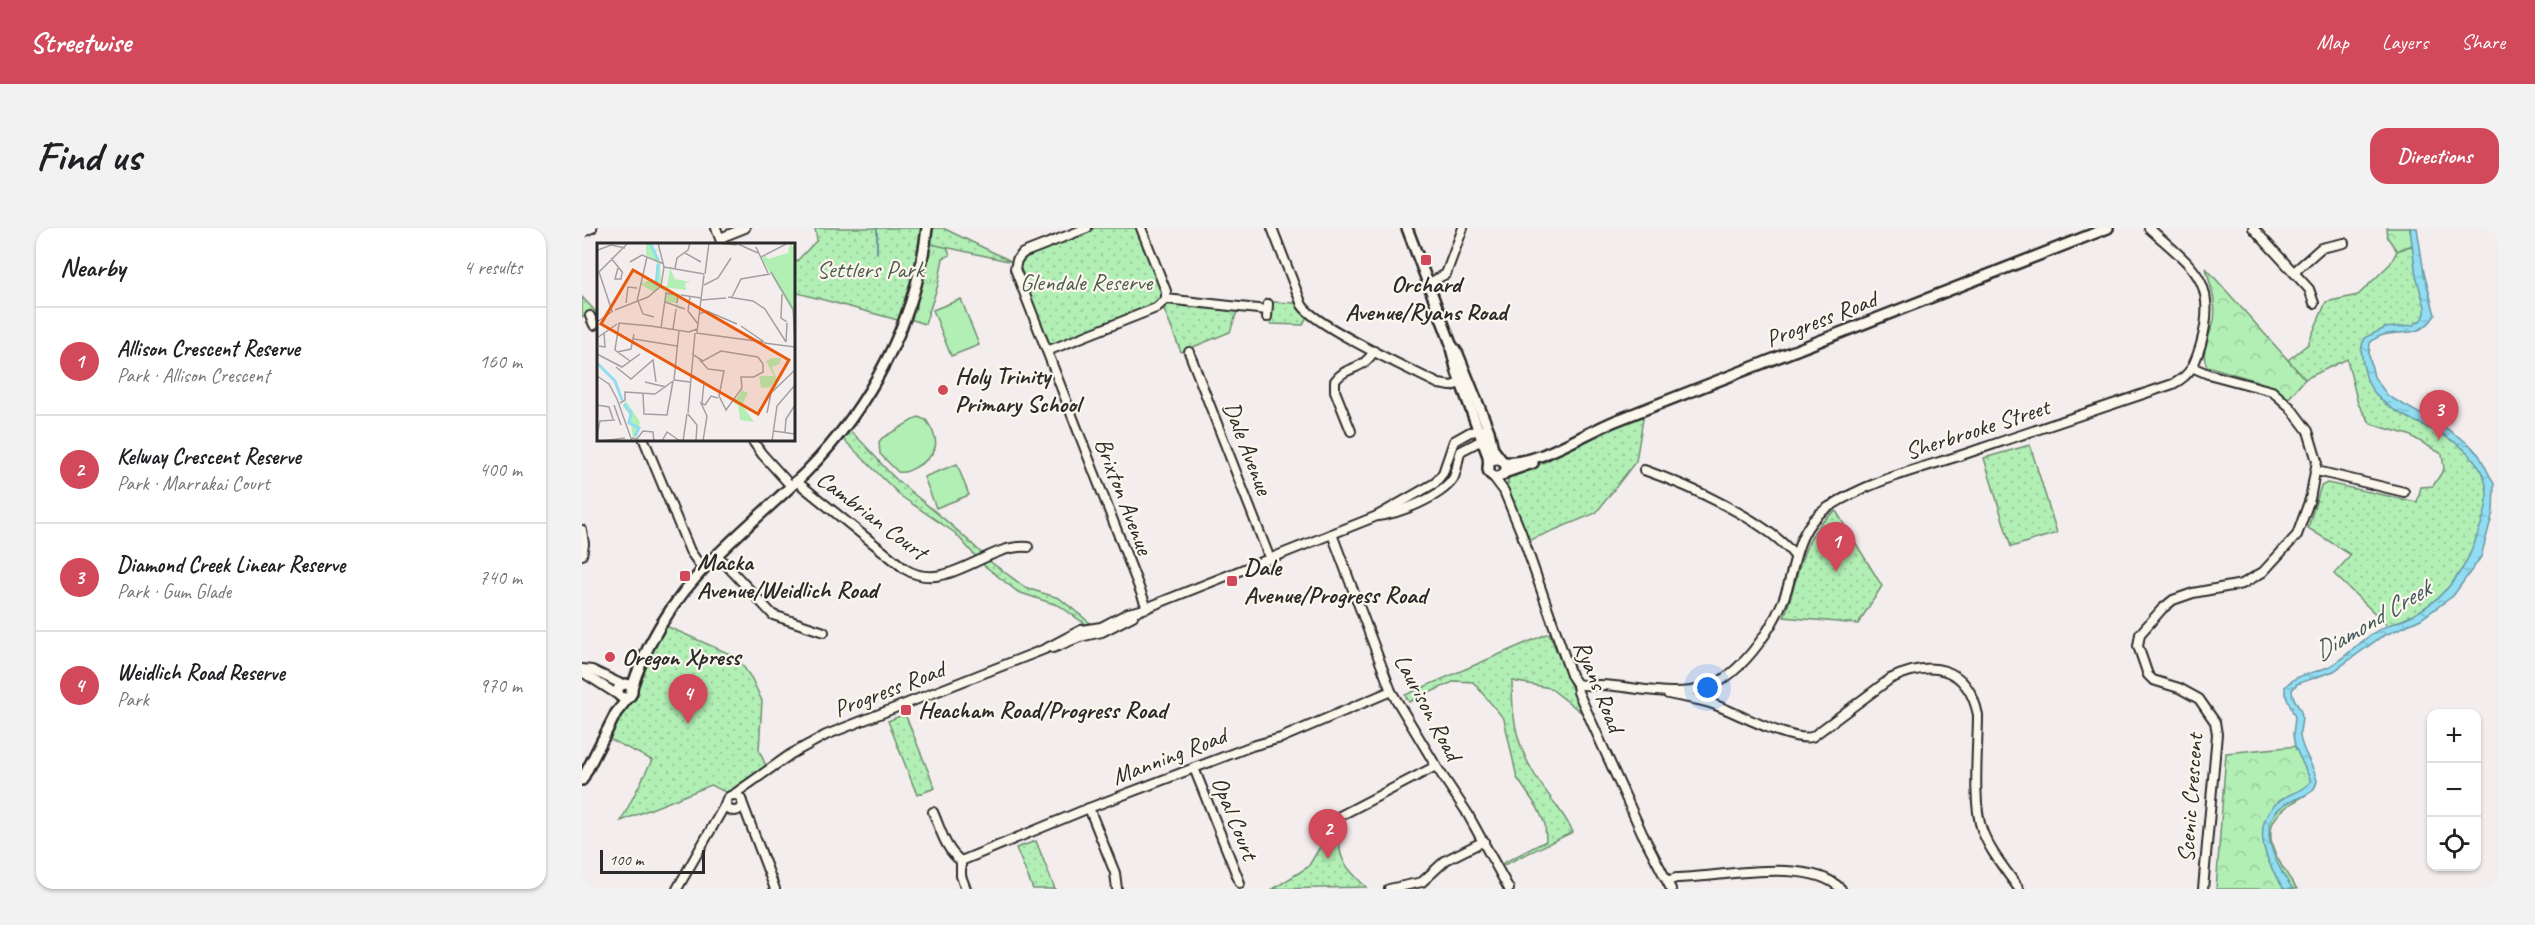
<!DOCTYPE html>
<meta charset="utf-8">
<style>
:root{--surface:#fff;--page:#f2f2f2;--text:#202124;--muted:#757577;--line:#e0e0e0;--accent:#d1495b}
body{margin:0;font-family:Caveat,sans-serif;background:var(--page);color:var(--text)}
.controls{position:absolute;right:18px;bottom:18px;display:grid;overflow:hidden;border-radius:12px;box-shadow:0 2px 4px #0004}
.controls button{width:54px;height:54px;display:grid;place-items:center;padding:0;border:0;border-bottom:2px solid var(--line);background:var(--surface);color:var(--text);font:30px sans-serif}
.scale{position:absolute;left:18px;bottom:15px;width:105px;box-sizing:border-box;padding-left:6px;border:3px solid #2b2b2b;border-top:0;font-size:16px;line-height:21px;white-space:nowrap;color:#2b2b2b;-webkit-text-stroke:4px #fbf7ec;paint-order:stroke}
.you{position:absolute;left:1126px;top:460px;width:21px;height:21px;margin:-15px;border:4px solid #fff;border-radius:50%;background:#1a73e8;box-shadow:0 0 0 9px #1a73e833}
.badge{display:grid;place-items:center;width:39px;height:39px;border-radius:50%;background:var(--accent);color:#fff;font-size:20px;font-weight:700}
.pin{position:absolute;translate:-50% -50px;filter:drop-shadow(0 2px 3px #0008)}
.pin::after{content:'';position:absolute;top:32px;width:21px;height:18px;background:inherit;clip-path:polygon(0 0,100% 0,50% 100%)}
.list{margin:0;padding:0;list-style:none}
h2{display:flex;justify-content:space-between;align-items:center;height:78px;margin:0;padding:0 24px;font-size:26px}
h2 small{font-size:20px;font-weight:400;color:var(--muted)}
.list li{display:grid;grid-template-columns:39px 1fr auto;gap:18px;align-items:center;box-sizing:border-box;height:108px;padding:0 24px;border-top:2px solid var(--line)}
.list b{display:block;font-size:22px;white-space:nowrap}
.list p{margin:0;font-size:20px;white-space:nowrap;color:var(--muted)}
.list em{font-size:20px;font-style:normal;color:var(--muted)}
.icon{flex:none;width:33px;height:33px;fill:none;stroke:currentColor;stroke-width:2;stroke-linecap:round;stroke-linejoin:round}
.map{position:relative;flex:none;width:1917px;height:661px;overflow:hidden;border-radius:18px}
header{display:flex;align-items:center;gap:36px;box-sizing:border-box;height:84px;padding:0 30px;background:var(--accent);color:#fff}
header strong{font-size:28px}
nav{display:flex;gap:33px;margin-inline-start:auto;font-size:21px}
.intro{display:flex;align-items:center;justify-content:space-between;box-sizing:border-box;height:144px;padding:0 36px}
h1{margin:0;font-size:42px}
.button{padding:15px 27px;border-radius:18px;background:var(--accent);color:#fff;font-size:21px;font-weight:700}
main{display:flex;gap:36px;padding:0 36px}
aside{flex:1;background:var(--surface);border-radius:18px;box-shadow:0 2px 4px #0004}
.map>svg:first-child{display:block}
</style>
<header>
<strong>Streetwise</strong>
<nav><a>Map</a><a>Layers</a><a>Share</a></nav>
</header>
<div class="intro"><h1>Find us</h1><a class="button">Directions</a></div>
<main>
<aside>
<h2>Nearby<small>4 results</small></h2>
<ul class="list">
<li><span class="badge">1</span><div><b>Allison Crescent Reserve</b><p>Park · Allison Crescent</p></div><em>160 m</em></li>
<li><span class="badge">2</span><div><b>Kelway Crescent Reserve</b><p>Park · Marrakai Court</p></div><em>400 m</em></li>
<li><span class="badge">3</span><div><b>Diamond Creek Linear Reserve</b><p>Park · Gum Glade</p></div><em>740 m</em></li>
<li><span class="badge">4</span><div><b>Weidlich Road Reserve</b><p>Park</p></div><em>970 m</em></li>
</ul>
</aside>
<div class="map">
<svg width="1917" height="661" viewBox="0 0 1917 661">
<defs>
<pattern id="grass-tufts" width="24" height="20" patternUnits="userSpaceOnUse" patternTransform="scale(1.5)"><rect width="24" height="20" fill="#b2efb5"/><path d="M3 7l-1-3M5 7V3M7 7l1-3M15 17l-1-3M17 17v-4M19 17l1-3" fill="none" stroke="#99cd9c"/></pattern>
<pattern id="forest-crowns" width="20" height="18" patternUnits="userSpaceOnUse" patternTransform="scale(1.5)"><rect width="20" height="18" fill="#b2efb5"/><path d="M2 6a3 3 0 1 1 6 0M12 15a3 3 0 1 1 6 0" fill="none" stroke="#99cd9c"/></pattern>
<pattern id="park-dots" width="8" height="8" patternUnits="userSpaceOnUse" patternTransform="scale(1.5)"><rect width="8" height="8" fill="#b2efb5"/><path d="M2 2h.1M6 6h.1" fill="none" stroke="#99cd9c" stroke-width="1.8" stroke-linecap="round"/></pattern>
<pattern id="water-ripples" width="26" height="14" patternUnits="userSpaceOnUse" patternTransform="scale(1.5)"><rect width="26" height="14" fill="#91ddf2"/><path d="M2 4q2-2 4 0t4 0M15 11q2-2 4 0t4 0" fill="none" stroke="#7dbed0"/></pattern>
</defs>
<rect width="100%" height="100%" fill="#f4edee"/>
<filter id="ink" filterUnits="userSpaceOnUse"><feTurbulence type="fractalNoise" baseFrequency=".0167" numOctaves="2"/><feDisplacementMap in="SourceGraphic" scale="12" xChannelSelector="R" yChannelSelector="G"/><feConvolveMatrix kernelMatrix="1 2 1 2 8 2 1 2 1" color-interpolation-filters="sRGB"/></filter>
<g filter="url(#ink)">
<polygon fill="url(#grass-tufts)" stroke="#6e8d70" stroke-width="1.5" points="349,16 365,19 368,27 361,30 356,57 343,96 328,91 340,57"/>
<g fill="url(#forest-crowns)" stroke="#6e8d70" stroke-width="1.5">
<polygon points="1804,0 1828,0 1831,17 1815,23 1805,9"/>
<path d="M1624,40L1723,151L1707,170L1675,153L1625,138C1617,124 1629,106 1632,92C1635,75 1628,56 1624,40Z"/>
<path d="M1716,518L1730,540V563C1719,571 1703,577 1695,588C1677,610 1702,642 1715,661H1634L1644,525Z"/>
</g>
<g fill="url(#park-dots)" stroke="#6e8d70" stroke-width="1.5">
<polygon points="233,0 339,0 332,42 316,92 212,64 212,36 235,12"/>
<polygon points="351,0 361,0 431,34 349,16"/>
<polygon points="512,0 556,0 582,66 577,75 468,117 436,44 437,34 444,27"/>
<polygon points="1831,17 1842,59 1846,95 1804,104 1785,113 1783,125 1793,161 1863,203 1897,234 1909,266 1899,317 1868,366 1808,400 1752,346 1769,327 1726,300 1739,258 1745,255 1835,274 1839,259 1851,258 1862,241 1860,226 1827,207 1789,196 1776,176 1765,131 1723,151 1706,132 1726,116 1744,74 1776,67 1808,36 1815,23"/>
<polygon points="0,69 16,86 16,87 10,85 0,89"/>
<polygon points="689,74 716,75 725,88 721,97 688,96"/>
<polygon points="589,75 656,81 648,104 599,124 581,79"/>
<path d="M1062,185L1054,233L1014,285L946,313C941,294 919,270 927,249L965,233L1005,208Z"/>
<path d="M267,202C286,217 298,237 315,252C345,278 375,299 402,328L396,331L373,305L320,269L261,211Z"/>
<polygon points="1448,217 1475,305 1429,319 1402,230"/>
<path d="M1254,283L1300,358L1276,396L1202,389C1217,353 1218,304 1254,283Z"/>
<polygon points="406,332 444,360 477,370 512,398 506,398 478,378 436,364 399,335"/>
<polygon points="84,398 155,429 170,451 180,473 177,522 184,538 152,564 147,566 129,557 39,593 70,532 27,511 42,478 52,467 54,454"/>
<path d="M967,405L1000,485L968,460L930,453C930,486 933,513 950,542C962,564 980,581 991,604L922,637L921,635L964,613L963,596L955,579L935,550L922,491L891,454L873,453L827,474L823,467Z"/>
<polygon points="323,486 353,560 335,567 306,493"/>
<path d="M744,609H758C755,633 768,643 784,659L691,661L726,639Z"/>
<polygon points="454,613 473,661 451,661 434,620"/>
</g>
<g fill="#b2efb5" stroke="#6e8d70" stroke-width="1.5">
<polygon points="379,71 397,117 369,128 351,82"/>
<path d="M336,189L344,192C359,213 357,226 334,239C328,242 324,245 316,244L298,226L297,214L300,210Z"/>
<polygon points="375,236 387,267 354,280 342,249"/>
</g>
<path fill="url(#water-ripples)" stroke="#6896a2" stroke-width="1.5" d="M1828,0H1835L1842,45L1853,87C1835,117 1808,95 1788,115L1787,127L1792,149L1806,168L1865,201L1887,216L1897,227L1912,256L1911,284L1899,329L1871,368L1839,391L1799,409L1752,443L1715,456L1710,462C1710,471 1716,476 1719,484C1722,492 1717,500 1718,508C1720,524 1732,537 1735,553C1732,568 1718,568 1707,574C1669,593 1694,637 1711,661H1702C1683,633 1666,594 1700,571C1710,564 1721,564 1728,554V551L1713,519L1711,507L1713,489L1703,466V459C1714,445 1733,446 1748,438C1765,429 1778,413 1795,403C1808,395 1824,392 1836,384C1868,365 1887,336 1897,302C1903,286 1908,270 1903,253C1886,199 1821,202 1792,164C1785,156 1783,145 1781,135C1779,125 1778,117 1784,109L1803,100L1831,97L1839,92L1843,86V79L1834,48Z"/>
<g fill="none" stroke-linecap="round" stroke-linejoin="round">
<polyline stroke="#6896a2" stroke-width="2" points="295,0 295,25"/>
<g stroke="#2b2b2b" stroke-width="12">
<g id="minor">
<polyline points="134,0 140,16"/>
<polyline points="505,0 441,25 435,32 433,41 565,380"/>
<polyline points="559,0 584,63 584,71"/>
<path d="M690,0L720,77C733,98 831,143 857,156L869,158L882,154"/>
<polyline points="1671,0 1727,61 1732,75"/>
<polyline points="0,4 10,0"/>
<polyline points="138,10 163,0"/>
<polyline points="1712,44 1739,20 1762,15"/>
<polyline points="847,55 864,46 881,0"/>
<polyline points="584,71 685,82"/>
<polyline points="8,88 12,97"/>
<polyline points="685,89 686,76"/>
<polyline points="465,123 574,80 584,71"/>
<polyline points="607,124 688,331"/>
<polyline points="1612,140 1626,146 1690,163 1708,179 1726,203 1735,233 1728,271 1715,307 1681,344 1660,356 1611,365 1591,372 1580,381 1558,406 1556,418 1566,447 1571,452 1597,460 1617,471 1633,494 1635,506 1621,661"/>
<path d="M769,203L753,163V153C764,137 780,144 792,123"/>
<polyline points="62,212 108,323 120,340"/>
<polyline points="170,212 180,226 209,258"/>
<path d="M1062,242C1105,257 1184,292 1212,327"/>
<polyline points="1735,243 1822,264"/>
<polyline points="910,247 922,263 939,304 989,447 995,456 996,464 1060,605 1089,661"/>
<path d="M214,253L323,341C365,367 404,315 446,319"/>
<polyline points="795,288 853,255 861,245 872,213 888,204 901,202"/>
<polyline points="0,302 2,316 0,327"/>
<polyline points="750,306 809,463 854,538 884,583 927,661"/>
<polyline points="134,326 191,387 242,404"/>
<polyline points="471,420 498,409 520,404 551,388"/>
<polyline points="0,441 10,442 41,457"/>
<polyline points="0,444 36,467"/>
<path d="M995,456C1003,458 1010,457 1018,457C1053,458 1091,471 1126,459C1162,445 1196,394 1206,358C1214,329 1217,298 1245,280C1287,253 1333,242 1380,227C1450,203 1520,180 1591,156C1609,147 1613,136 1619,116C1637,52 1610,39 1567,0"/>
<path d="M1086,466C1100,469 1115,471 1128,475C1152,483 1208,514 1230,509L1308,451C1349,431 1386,438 1396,487C1396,518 1390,575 1400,602C1408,624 1424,642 1437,661"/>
<polyline points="612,540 658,655"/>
<path d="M151,567L209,526L244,507L463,421L499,402L519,399L546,385L559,382L795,288C816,286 859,269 871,251C876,242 875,232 879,223L900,212L903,208"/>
<circle cx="152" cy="575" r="8"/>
<polyline points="160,574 193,661"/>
<polyline points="507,580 533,645 535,661"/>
<path d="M351,584C359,602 363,621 379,633V648L384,661"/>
<polyline points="750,592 854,538"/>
<polyline points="379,633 507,580 670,518 699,510 809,463"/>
<path d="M1086,653L1094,650C1135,650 1227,628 1259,661"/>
<polyline points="95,661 144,575"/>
<polyline points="807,661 840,654 864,632 902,613"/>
</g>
</g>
<g stroke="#2b2b2b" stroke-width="14">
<g id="tertiary">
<polyline points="825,0 869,116 876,126 907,203 911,221 920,233"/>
<polyline points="869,120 875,144 906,228 907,240"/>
<circle cx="915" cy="240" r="9"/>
<path d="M921,234C954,238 1001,206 1033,193L1526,0"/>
<polyline points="922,245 951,235"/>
<circle cx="43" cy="463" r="7"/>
<path d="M49,464C53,447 60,433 67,418C106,341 165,302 224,244C288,179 335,91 345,0"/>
<polyline points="0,552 34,485 46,470"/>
</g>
</g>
<use href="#minor" stroke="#fbf7ec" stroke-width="8"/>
<use href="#tertiary" stroke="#fbf7ec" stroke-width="9"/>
</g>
</g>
<g fill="#d1495b" stroke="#fbf7ec" stroke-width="2">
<rect x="838" y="26" width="12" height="12" rx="3"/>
<circle cx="361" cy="162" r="6"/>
<rect x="97" y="342" width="12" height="12" rx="3"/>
<rect x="644" y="347" width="12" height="12" rx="3"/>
<circle cx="28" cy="429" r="6"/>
<rect x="318" y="476" width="12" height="12" rx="3"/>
</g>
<g text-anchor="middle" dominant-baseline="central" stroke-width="4.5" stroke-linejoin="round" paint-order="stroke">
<g font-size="24" fill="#4d5c4e" stroke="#fbf7ec">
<text x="288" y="41">Settlers Park</text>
<text x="504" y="54">Glendale Reserve</text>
</g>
<g font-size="24" font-weight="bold" fill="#2b2b2b" stroke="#fbf7ec" text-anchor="start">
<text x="844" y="56" text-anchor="middle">Orchard<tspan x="844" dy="28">Avenue/Ryans Road</tspan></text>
<text x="373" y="148">Holy Trinity<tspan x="373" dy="28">Primary School</tspan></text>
<text x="115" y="334">Macka<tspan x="115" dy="28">Avenue/Weidlich Road</tspan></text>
<text x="662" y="339">Dale<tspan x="662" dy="28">Avenue/Progress Road</tspan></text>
<text x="40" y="429">Oregon Xpress</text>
<text x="336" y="482">Heacham Road/Progress Road</text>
</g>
<g font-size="24" fill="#2b2b2b" stroke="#fbf7ec">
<text transform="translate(1239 91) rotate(-21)">Progress Road</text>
<text transform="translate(1395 201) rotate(-18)">Sherbrooke Street</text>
<text transform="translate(666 220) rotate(69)">Dale Avenue</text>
<text transform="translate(542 268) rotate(69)">Brixton Avenue</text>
<text transform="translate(290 287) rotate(37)">Cambrian Court</text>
<text transform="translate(1017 458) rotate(68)">Ryans Road</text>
<text transform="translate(307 461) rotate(-21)">Progress Road</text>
<text transform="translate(846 479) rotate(62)">Laurison Road</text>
<text transform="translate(587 528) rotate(-21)">Manning Road</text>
<text transform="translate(1608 570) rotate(-86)">Scenic Crescent</text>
<text transform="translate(653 590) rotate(68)">Opal Court</text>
</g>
<g font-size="26" font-style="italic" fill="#44585d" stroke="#fbf7ec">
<text transform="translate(1790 392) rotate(-31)">Diamond Creek</text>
</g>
</g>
<g transform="translate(15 15)">
<rect width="198" height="198" fill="#f4edee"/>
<path d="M145,147L151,150L145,162L157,179L143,177L141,162L137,160ZM29,158L43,179L40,195L36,194L32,171L26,163Z" fill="#b2efb5"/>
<path d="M49,0H57L56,6L62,7L58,9L63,17L64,42L57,49L43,41L55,36L58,40L60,36V19L49,12ZM193,0L198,7V73L165,16L168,12L171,16L191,10ZM73,25L78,36L94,39L88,40L89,47L65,44L70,50L84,51L80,60L84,66L79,65V60L68,59L69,50L63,45L65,43H70ZM175,115H184L183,121L175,124L180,137L173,144L164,145L162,133H177L169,118Z" fill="#b2efb5"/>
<path fill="none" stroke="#91ddf2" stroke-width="3" d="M53,0L61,17M59,43L61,21M0,120L18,138L25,157M27,161L34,170L32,180L42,185L38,193"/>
<path fill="none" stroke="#a49fa0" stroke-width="1.5" d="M121,0L140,2M141,1L161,10M159,4L171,30M1,7L14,2L28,5M88,10L104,19M164,14L191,0M14,15L26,30M33,19L45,12L67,21M67,24L107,31M21,25L18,36H24L25,30M78,25L80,15L91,7L93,0M174,29L196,66L198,99M108,31L112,0M107,42L121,35L134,15M185,51L184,75L190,79M84,52L104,55M93,53L91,68L101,81M131,54L156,58L168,66L189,99M135,54L144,36L173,31M104,57L129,55M40,58L50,14M41,58L46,71L57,74M68,59L88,66M29,60L31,44L40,45M18,67L51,54L64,43L67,24L61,0M15,68L2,29L31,0M102,71L110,68L140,81M0,79L16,68M21,80L54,83M22,81L18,107L33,118M54,83L92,89L100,86M144,83L167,99M64,85L69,50L81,52L80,60M76,86L79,66M82,87L77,137L93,139M100,89L107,32M99,90L166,99M0,95L20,81M37,96L80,103M189,99L190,80M167,100L198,104M2,103L8,104L7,89M20,109L34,106L37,91M0,111L25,124L43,111M95,111L106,118L124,108L161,114M102,116L111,126L127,128L122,153L129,167L145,145L144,134H157L166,129V121L161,114M19,124L34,136L56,117L59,139M93,131L107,139L105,160M0,133L12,141L20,156L35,198M48,139L69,144M46,151L47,171L70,172L76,138M23,160L28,157V149L58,151L76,138M0,162L12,164L16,176M17,162L24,182M108,162L114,153L121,155M91,170L98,90M170,170L174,150L198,127M91,171L100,182L99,198M177,188L198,191M188,189L189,176L198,162M0,192L3,178L18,177M35,195L40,196L46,188L56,189L57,198M5,198L28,195M65,198L70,189L83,198M86,198L90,171M106,198L110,173L104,160L108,162M175,198L180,163L198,142"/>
<path fill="#e8590c" fill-opacity="0.15" stroke="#e8590c" stroke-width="3" d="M36,27L192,117L161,171L4,81Z"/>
<rect width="198" height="198" fill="none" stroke="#2b2b2b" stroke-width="3"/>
</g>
</svg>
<div class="controls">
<button>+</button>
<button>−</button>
<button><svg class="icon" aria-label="locate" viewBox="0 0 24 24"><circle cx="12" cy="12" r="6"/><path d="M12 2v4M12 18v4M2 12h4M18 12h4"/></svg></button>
</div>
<div class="scale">100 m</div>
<div class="you"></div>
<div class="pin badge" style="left:1254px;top:344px">1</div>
<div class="pin badge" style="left:746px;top:631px">2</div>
<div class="pin badge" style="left:1857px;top:212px">3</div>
<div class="pin badge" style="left:106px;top:496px">4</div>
</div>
</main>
